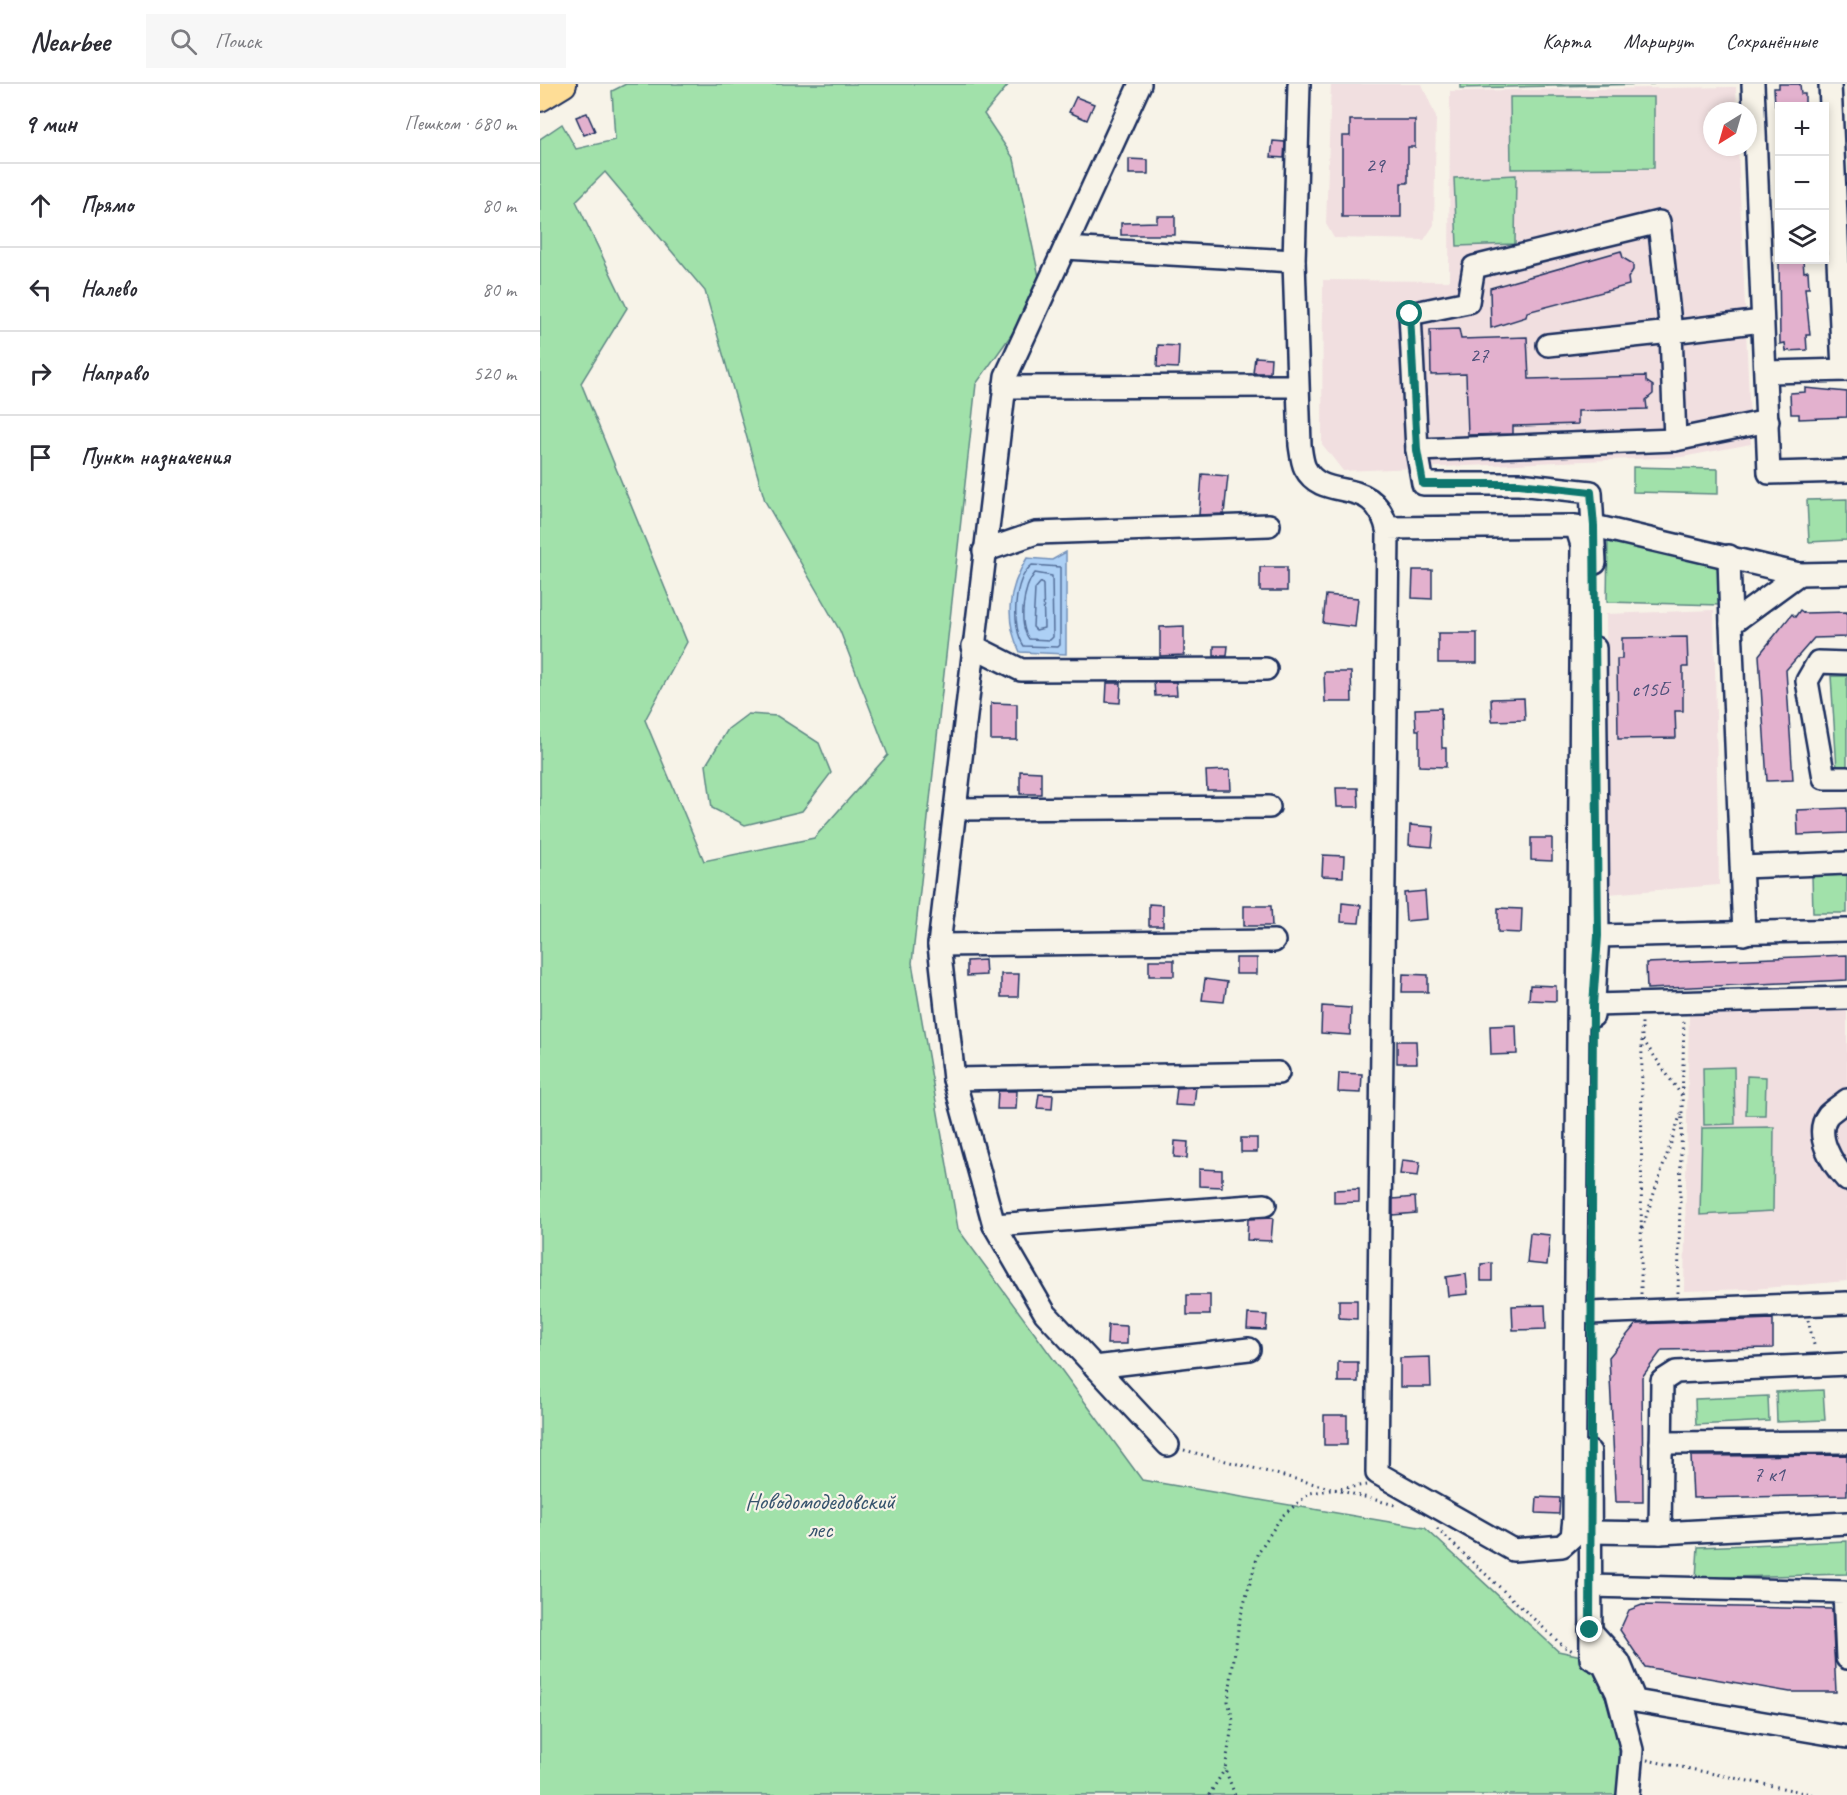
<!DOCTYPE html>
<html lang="ru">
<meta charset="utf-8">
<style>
:root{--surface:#fff;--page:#f7f7f7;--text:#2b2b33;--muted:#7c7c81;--line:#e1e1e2}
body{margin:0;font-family:Caveat,sans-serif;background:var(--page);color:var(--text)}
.controls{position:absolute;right:18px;top:18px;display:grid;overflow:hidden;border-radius:0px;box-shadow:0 3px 9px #0003}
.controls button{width:54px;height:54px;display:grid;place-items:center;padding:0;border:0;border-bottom:2px solid var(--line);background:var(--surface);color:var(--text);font:30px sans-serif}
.compass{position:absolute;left:1163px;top:18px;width:54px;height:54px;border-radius:50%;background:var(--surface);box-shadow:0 3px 9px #0003;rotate:217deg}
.stop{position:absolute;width:18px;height:18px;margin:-14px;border:4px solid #0f766e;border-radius:50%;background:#fff}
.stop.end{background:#0f766e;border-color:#fff;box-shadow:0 2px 6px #0008}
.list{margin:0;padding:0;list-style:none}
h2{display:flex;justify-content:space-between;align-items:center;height:78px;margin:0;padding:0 24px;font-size:26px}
h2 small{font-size:20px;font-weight:400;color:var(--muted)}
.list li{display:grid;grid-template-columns:39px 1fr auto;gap:18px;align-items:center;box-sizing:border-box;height:84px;padding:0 24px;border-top:2px solid var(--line)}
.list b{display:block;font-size:22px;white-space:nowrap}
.list em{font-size:20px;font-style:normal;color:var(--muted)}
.icon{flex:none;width:33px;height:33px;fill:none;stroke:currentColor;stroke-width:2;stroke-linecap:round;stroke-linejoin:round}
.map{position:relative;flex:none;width:1307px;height:1711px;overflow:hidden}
header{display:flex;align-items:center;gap:36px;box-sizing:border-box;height:84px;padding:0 30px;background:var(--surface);border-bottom:2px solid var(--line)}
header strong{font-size:28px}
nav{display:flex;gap:33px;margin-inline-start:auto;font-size:21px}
.search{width:420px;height:54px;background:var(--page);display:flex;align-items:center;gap:15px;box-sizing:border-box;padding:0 21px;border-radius:0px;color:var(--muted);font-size:22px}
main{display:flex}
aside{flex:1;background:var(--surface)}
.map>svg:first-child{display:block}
</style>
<header>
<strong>Nearbee</strong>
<div class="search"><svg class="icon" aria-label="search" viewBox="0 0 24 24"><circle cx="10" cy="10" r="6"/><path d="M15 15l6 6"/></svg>Поиск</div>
<nav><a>Карта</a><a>Маршрут</a><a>Сохранённые</a></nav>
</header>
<main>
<aside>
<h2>9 мин<small>Пешком · 680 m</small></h2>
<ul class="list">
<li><svg class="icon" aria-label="ahead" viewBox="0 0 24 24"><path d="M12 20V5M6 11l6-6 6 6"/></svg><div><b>Прямо</b></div><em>80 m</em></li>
<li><svg class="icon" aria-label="left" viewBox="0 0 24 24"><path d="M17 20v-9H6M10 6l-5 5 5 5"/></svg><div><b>Налево</b></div><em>80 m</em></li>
<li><svg class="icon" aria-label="right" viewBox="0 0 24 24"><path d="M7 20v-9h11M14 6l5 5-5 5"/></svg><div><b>Направо</b></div><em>520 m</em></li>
<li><svg class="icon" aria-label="arrive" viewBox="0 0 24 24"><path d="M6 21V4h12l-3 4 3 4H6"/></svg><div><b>Пункт назначения</b></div></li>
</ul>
</aside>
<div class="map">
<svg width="1307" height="1711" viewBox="0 0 1307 1711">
<rect width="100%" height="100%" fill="#f7f3e8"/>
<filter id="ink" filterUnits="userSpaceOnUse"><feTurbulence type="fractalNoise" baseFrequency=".0167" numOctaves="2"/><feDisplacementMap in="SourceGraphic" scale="12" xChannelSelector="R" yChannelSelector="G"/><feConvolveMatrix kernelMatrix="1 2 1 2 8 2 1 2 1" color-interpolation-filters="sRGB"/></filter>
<g filter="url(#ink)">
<g fill="#f1dfe0">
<polygon points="791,0 882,0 896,33 894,141 884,156 794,154 786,140"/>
<polygon points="1196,3 1197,27 1172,27 1172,63 1198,63 1211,360 1142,373 803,387 782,360 783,196 909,197 910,7"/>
<polygon points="1174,526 1179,801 1068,810 1066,530"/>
<polygon points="1307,926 1307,1197 1213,1205 1144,1207 1149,929"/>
</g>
<g fill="#a1e1aa" stroke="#5e8884" stroke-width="1.5" fill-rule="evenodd">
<path d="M86,0H469L444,30L474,75L501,202L474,247L436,300L372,879L418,1145L602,1396L885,1444L1018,1567L1051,1574C1067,1617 1088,1665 1077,1711H0V55L22,40L36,65L75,56L72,7ZM65,88L165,207L225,417L300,547L348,671L274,754L164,777L105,636L147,558L41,299L87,224L36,117Z"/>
<polygon points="920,0 1114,0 920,4"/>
<polygon points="970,13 1114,13 1114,84 971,85"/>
<polygon points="976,91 975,160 917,162 914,94"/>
<polygon points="1093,383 1178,385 1178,410 1093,408"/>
<polygon points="1307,415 1307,456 1269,458 1267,416"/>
<polygon points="1068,453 1177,477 1180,521 1067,518"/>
<polygon points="1291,592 1307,592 1307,685 1297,685"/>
<polygon points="208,630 237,632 279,659 291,689 262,727 205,741 172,724 166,681 188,645"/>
<polygon points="1307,791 1307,829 1273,829 1272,792"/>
<polygon points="1194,983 1195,1040 1164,1041 1163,984"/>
<polygon points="1207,992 1226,993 1225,1031 1206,1031"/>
<polygon points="1234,1043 1233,1127 1160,1131 1162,1044"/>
<polygon points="1283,1306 1285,1336 1237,1338 1236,1308"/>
<polygon points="1228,1312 1229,1337 1156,1341 1155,1315"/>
<polygon points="1307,1457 1307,1490 1156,1494 1158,1463"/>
</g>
<path fill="#add0f5" stroke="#7390b9" stroke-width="1.5" d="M526,468V570L480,568C464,535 468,505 487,474L512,476Z"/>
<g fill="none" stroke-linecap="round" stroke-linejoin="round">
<g stroke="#556f9a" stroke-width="1.5">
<path d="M492,481L520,483V561L518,563L484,562C471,543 473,496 492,481Z"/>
<path d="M495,489L512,492L513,553L510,556L489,555C478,540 483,503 495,489Z"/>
<polygon points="501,498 503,501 504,544 496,546 493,543 495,505"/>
</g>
</g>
<g fill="#e3b1ce" stroke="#1b2f5e" stroke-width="1.5">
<polygon points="1239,0 1260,0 1261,10 1265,10 1265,22 1235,22 1234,4 1239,4"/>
<polygon points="536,13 554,20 547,36 529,28"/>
<polygon points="47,29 55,47 44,51 36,33"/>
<polygon points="810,36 875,36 875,63 868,63 868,99 861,99 861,133 802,133 802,52 810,52"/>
<polygon points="733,57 745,58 744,74 731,73"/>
<polygon points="589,75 608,76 608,90 589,90"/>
<polygon points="617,132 635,132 635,151 581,151 581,139 617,138"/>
<polygon points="1081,167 1083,174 1093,180 1093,186 1088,194 1089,201 987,228 986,233 951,244 950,204"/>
<polygon points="1239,176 1263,176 1264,188 1268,187 1269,204 1265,204 1270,251 1266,251 1267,266 1246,267 1245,259 1240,260"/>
<polygon points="919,245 921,255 987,253 989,295 1106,292 1106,297 1113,302 1113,310 1106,316 1107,325 1038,327 1038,340 973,342 973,350 928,351 926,290 891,291 890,246"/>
<polygon points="618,261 639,262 638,284 617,283"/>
<polygon points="715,273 731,274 730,289 713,289"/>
<polygon points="1265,304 1307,308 1307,333 1259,335 1259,330 1251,330 1250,309 1265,308"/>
<polygon points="662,390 688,392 684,430 659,431"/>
<rect x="720" y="483" width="27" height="24"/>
<polygon points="873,486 892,486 892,515 872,514"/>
<polygon points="786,511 818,514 815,543 783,539"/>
<polygon points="1260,526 1264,529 1307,528 1307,553 1274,554 1246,586 1253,696 1227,697 1219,571 1252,530 1255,533"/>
<polygon points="644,542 644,571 620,572 620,543"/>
<rect x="898" y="549" width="39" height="30"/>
<polygon points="1147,553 1148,583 1143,583 1143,627 1135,627 1136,654 1078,655 1077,575 1082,575 1082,554"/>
<polygon points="674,562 688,562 687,572 674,572"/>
<polygon points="784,588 811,588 812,618 785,618"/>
<polygon points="614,598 636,598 637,611 615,612"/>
<polygon points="567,599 581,599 580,619 566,618"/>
<polygon points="984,614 985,636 952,637 951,615"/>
<polygon points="451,619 477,620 477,656 451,656"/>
<polygon points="901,624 902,664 906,664 906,683 879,682 879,646 876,646 875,625"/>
<polygon points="690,686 691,706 667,706 666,687"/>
<polygon points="480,687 501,688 501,710 480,710"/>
<polygon points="796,704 818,704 819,723 797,723"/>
<polygon points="1307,724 1307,749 1258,751 1257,726"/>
<polygon points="870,741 894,743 892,763 869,761"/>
<polygon points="991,754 1012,754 1012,777 991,776"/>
<polygon points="783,771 804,772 803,793 782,792"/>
<polygon points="885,807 887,835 866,837 864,809"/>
<polygon points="802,819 821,821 819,839 801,838"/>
<polygon points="609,820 623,821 623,842 609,842"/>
<polygon points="704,822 731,822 732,842 704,842"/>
<polygon points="958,824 982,825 981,849 958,848"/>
<polygon points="1307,871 1307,896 1107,905 1106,879"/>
<rect x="696" y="874" width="21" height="16"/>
<polygon points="445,876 446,891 427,892 427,877"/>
<rect x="609" y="876" width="25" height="16"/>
<polygon points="461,890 479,890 478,913 461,913"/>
<polygon points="863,890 888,891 888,908 862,908"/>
<polygon points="665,895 687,898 684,918 662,916"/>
<polygon points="990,901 1016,902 1016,917 989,916"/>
<polygon points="782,922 811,924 810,951 781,949"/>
<polygon points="976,941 977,970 951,971 950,942"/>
<polygon points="857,957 876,957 877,979 857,979"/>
<polygon points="799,989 822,990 821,1009 798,1008"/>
<polygon points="656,1003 654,1022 635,1021 637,1004"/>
<polygon points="458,1007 477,1007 476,1025 457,1025"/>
<polygon points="499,1010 513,1011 512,1025 497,1024"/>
<rect x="701" y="1054" width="16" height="14"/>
<polygon points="635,1057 648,1058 647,1074 634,1073"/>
<polygon points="862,1076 880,1078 878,1092 860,1090"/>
<polygon points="659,1085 682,1086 682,1103 659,1102"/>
<polygon points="819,1105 819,1118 794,1119 794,1106"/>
<polygon points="875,1113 876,1129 853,1131 853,1115"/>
<polygon points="733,1134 731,1157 707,1156 708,1135"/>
<polygon points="990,1149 1010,1151 1007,1181 987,1179"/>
<polygon points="952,1179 952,1197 941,1197 941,1180"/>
<polygon points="926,1190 928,1210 908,1212 906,1193"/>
<rect x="647" y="1211" width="23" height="20"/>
<polygon points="799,1216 817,1216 817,1235 799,1234"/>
<polygon points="1005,1221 1006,1245 973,1246 972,1222"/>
<polygon points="708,1230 727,1231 726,1246 707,1245"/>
<polygon points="1233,1235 1233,1264 1122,1266 1102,1293 1103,1418 1076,1418 1069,1273 1096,1240"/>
<polygon points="568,1241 587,1242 587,1260 567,1260"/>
<polygon points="890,1273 891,1303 860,1303 860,1274"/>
<rect x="798" y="1278" width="20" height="20"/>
<rect x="784" y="1331" width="23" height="30"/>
<polygon points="1307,1371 1307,1411 1153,1414 1151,1372"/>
<polygon points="997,1413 1020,1414 1019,1430 996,1429"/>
<polygon points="1102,1521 1292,1525 1296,1608 1250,1608 1105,1583 1080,1546 1089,1526"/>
</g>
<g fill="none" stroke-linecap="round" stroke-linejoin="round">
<g stroke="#1b2f5e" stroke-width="26">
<g id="minor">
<polyline points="600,0 466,292 399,861 414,995 454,1141 505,1229 628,1361"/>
<path d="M759,0L754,177L760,361C761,368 762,378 765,384C784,421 836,387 848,449L837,1389L973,1466L1022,1462L1032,1453L1034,1434L1042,461L1036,442L847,444"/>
<polyline points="1213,0 1229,389 1307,387"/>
<polyline points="1290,0 1303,286"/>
<polyline points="525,164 754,177"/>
<polyline points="1222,237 1131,248 1135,356 1228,337"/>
<polyline points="1008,261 1131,248 1119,138 934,183 928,218 870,230 877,366 1135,356"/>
<polyline points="1227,288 1307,286"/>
<polyline points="464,303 757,302"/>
<polyline points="877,366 883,400 979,400 1051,408 1055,479"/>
<polyline points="1054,442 1259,490 1307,489"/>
<polyline points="444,467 496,449 729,441"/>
<polyline points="1189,472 1191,540"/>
<polyline points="433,562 481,586 726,585"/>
<polyline points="1307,579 1278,578 1267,597 1284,694 1307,694"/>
<polyline points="415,725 729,723"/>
<polyline points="1202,783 1307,779"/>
<polyline points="1204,850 1191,540 1259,490"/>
<polyline points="1058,852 1307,846"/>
<polyline points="399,861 734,857"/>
<polyline points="1053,921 1307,914"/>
<polyline points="1053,932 1058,852 1055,564"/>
<polyline points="414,995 738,989"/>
<path d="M1307,1016C1301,1021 1293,1026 1288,1031C1273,1051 1293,1081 1307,1096"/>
<polyline points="454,1141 725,1121"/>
<polyline points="1050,1229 1307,1219"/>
<polyline points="555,1283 709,1265"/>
<polyline points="1121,1359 1307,1358"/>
<polyline points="1050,1368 1051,1574 1063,1580 1077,1609 1092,1666 1088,1711"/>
<polyline points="1049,1448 1120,1449 1122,1297 1136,1288 1307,1280"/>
<polyline points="1120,1449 1307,1439"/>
<polyline points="1050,1502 1304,1508 1307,1574"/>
<polyline points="1050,1546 1079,1578 1095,1617 1307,1653"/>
</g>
</g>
<g stroke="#1b2f5e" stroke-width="30">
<polyline id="major" points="0,14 23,0"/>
</g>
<g stroke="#1b2f5e" stroke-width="3" stroke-dasharray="1.5 4.5" stroke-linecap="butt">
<polyline points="1103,956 1142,1012"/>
<polyline points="1102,1145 1141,1029"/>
<polyline points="1138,1209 1144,934"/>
<polyline points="1101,1210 1102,935"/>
<polyline points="1268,1236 1275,1265"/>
<polyline points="644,1366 855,1421"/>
<polyline points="897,1445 1023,1562 1035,1568"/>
<polyline points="1107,1676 1276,1711"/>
<polyline points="669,1711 685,1685"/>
<polyline points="695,1711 685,1685 693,1636 688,1617 699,1538 719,1467 742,1432 770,1409 826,1401"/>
</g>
<use href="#minor" stroke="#f7f3e8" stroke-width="21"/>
<use href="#major" stroke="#fedd96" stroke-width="26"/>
</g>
</g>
<g fill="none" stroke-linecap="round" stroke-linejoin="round" filter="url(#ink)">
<polyline stroke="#0f766e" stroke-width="8" points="870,230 877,366 883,400 979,400 1051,408 1054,442 1058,852 1053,921 1050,1546"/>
</g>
<g text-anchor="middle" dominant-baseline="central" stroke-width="4.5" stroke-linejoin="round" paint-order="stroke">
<g font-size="21" fill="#4d507a">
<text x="835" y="81">29</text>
<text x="939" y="271">27</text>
<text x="1110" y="605">с15Б</text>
<text x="1229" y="1390">7 к1</text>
</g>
<g font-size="24" fill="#36536d" stroke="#f7f3e8">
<text x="280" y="1417">Новодомодедовский<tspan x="280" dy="28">лес</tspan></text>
</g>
</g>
</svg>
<div class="controls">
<button>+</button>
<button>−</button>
<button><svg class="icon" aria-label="layers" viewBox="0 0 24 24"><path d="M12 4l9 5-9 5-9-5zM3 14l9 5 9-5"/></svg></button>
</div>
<svg class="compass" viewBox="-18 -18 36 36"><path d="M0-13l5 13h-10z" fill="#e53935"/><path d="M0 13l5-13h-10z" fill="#7c7c81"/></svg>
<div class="stop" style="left:870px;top:230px"></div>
<div class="stop end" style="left:1050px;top:1546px"></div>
</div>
</main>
